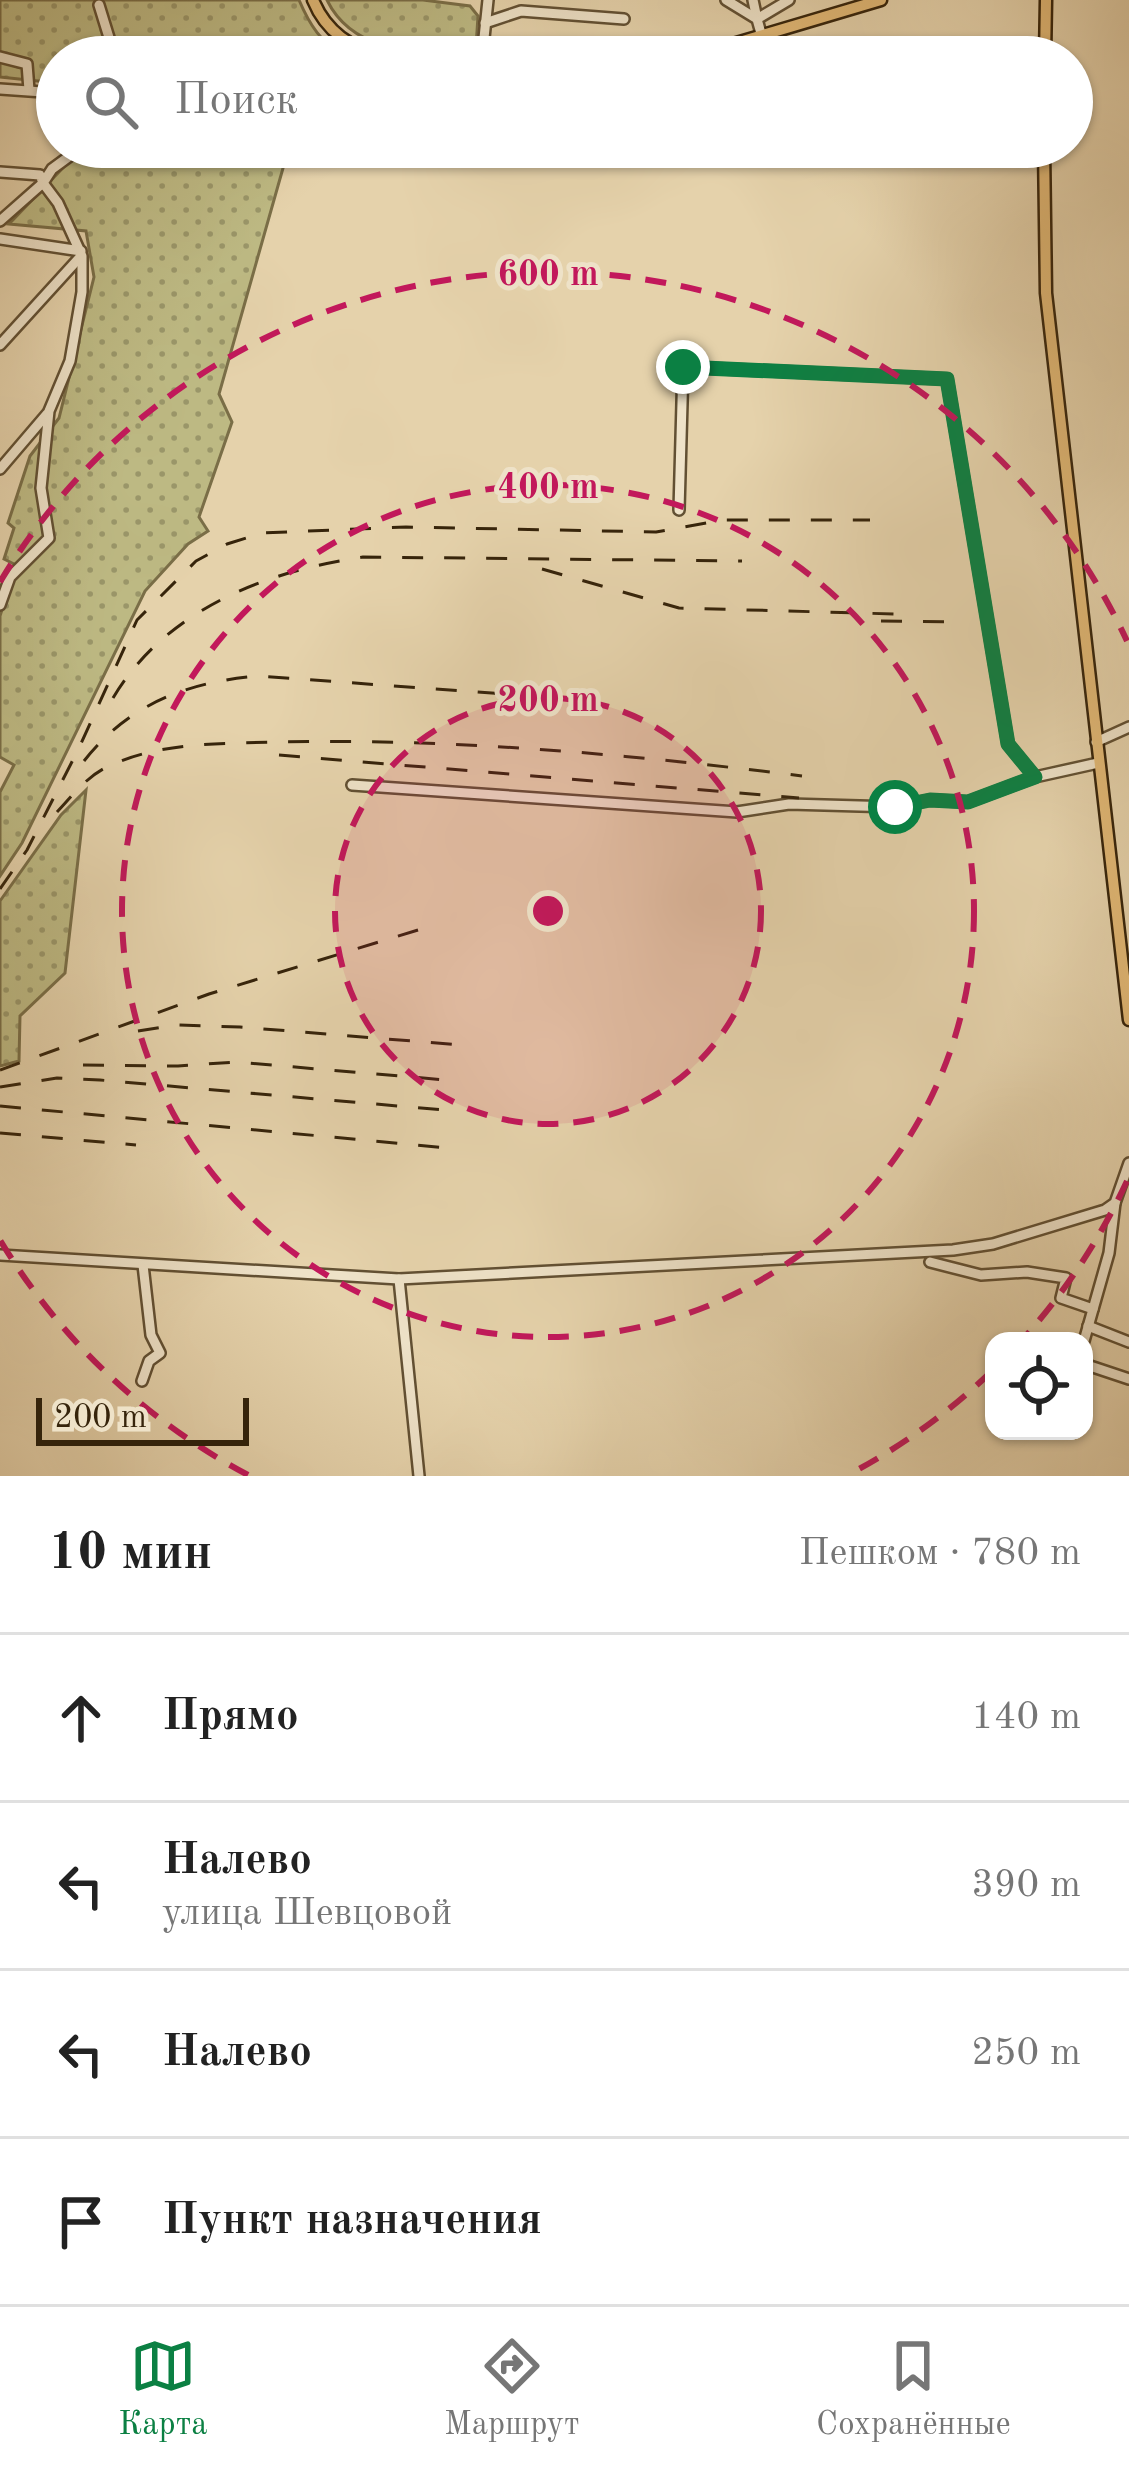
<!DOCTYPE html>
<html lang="ru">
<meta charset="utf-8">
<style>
:root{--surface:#fff;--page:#f2f2f2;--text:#222;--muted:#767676;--line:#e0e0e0;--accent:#0b8043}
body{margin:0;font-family:"Old Standard TT",serif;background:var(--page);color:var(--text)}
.controls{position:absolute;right:36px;bottom:36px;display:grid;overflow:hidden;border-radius:24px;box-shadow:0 3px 9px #0004}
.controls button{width:108px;height:108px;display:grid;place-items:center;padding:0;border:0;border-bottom:3px solid var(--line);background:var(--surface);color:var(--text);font:60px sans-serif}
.scale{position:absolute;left:36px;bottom:30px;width:213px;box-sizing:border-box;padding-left:12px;border:6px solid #36240b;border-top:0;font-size:33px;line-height:42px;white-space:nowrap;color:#36240b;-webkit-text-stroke:9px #eee2c8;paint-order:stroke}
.stop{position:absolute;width:36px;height:36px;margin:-27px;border:9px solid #0b8043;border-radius:50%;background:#fff}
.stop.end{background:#0b8043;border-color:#fff;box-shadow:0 3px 12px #0008}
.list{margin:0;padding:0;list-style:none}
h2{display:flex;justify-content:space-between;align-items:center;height:156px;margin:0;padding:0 48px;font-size:51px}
h2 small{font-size:39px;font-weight:400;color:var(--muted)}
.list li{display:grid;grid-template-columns:78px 1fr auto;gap:36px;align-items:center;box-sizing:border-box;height:168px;padding:0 48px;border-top:3px solid var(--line)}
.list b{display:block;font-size:45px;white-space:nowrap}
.list p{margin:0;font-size:39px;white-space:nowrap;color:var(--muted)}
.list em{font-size:39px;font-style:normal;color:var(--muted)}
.icon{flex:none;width:66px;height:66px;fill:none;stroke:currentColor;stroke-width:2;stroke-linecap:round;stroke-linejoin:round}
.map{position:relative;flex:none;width:1129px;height:1476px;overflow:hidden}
.search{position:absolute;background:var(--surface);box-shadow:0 3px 9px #0004;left:36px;right:36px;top:36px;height:132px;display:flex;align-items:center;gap:30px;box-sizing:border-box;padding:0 42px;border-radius:66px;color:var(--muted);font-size:45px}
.sheet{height:828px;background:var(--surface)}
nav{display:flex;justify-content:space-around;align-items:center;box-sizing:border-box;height:168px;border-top:3px solid var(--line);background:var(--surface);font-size:33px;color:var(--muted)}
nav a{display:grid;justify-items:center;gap:6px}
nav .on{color:var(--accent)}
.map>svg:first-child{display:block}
</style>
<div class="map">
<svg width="1129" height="1476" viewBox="0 0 1129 1476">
<defs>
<pattern id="grass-dots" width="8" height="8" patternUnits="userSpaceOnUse" patternTransform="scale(3)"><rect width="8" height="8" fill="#bdb983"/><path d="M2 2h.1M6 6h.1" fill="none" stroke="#9a9669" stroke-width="1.8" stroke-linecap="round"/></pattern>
</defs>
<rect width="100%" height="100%" fill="#e5d2ab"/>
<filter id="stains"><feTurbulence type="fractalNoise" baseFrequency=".00167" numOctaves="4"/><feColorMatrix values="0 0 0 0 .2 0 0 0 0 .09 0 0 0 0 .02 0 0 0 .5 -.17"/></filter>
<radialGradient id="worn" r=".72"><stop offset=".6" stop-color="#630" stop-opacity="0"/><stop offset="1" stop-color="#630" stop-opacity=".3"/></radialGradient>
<g fill="url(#grass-dots)" stroke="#7a6e47" stroke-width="3">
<path d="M0,0H299C310,26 321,42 345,57H57V83L0,77Z"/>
<path d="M327,0H423L470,6L478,16L476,47L470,56C419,53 353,54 327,0Z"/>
<polygon points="83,147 289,147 219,394 232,422 199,517 208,531 188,544 145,591 22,843 0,876 0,792 14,765 0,757 0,616 16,565 4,559 14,528 8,523 30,456 59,418 94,277 86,231 9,224"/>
<polygon points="86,790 65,973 20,1016 19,1061 0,1066 0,901 61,815"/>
</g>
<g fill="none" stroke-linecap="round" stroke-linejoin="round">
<g stroke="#625033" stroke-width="14">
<g id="minor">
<polyline points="726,0 757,19 762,37"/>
<polyline points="753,0 757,19"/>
<polyline points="99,5 115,57"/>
<polyline points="757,19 789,0"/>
<polyline points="485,23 521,11 624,19"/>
<polyline points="0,57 27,64 29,90"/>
<polyline points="482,57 488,0"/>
<polyline points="0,89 57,93"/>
<polyline points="0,172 40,175 43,183 0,221"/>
<polyline points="0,239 81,251"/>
<polyline points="0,345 81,256"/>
<polyline points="0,469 47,414"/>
<polyline points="679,510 683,367 947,379 1008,744 1035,777 1098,763"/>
<polyline points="0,605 10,577 49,538 41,488 49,411 70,361 82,292 82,256 58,203 43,183 52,169 82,147"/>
<polyline points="1096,742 1129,727"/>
<polyline points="352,785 737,812 789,804 895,807 930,800 968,802 1035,777"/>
<polyline points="0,1255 399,1279 953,1250 993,1244 1105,1210 1115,1203 1129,1163"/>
<polyline points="930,1262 981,1275 1027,1272 1066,1278 1061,1298 1093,1309"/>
<polyline points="399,1279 419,1476"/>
<polyline points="1088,1326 1129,1342"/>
<polyline points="1084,1341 1109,1253 1115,1203"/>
<polyline points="1084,1364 1129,1379"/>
<polyline points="142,1381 149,1361 160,1353 151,1335 143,1265"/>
</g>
</g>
<g stroke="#36240b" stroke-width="15">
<g id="major">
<path d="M313,0C326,32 351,48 384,57"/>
<polyline points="689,57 881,0"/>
<polyline points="1045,57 1046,0"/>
<polyline points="1044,147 1046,293 1129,1020"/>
</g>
</g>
<use href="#minor" stroke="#eee2c8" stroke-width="9"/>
<use href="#major" stroke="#e2b976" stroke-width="10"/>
<g stroke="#36240b" stroke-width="3" stroke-dasharray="21 21" stroke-linecap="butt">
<polyline points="542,569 679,608 895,614"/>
<polyline points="881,621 959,622"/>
<path d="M113,698C166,609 267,571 363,557L742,561"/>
<polyline points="279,755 799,798"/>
<path d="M84,761C129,704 187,682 258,676L532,696"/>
<path d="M57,812C71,797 85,779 103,769C155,742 217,744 274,742C449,738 627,754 802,776"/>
<polyline points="0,889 27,850 79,748 137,620 196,561 227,544 262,533 406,527 656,532 723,520 870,520"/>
<polyline points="138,1031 176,1025 240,1027 461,1045"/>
<polyline points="83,1065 178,1066 236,1062 458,1081"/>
<polyline points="0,1070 209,994 431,926"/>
<polyline points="0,1087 57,1078 100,1080 455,1111"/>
<polyline points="0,1106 459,1149"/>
<polyline points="0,1133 136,1145"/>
</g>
</g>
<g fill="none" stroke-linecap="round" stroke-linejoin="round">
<polyline stroke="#0b8043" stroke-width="15" points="683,367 947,379 1008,744 1035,777 968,802 930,800 895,807"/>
</g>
<circle cx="548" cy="911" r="213" fill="#c2185b" fill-opacity=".12"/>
<g fill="none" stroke="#c2185b" stroke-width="6" stroke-dasharray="21 15">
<circle cx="548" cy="911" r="213"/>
<circle cx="548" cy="911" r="426"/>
<path d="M1127 1181A639 639 0 0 1 1023 1339M992 1371A639 639 0 0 1 848 1475M248 1475A639 639 0 0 1 0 1240M0 582A639 639 0 0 1 1127 641"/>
</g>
<circle cx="548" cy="911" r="18" fill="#c2185b" stroke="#eee2c8" stroke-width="6"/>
<g font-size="36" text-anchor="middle" font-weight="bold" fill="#c2185b" stroke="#eee2c8" stroke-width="10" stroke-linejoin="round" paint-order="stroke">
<text x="548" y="285">600 m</text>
<text x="548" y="498">400 m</text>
<text x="548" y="711">200 m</text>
</g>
<rect width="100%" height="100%" filter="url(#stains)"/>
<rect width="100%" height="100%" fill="url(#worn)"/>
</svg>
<div class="controls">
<button><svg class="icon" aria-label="locate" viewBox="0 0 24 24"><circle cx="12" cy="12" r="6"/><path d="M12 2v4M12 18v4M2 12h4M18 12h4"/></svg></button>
</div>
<div class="scale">200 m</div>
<div class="stop" style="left:895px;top:807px"></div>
<div class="stop end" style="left:683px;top:367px"></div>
<div class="search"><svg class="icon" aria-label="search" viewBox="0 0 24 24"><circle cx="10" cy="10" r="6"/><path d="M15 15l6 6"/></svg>Поиск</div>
</div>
<section class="sheet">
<h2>10 мин<small>Пешком · 780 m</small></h2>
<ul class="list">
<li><svg class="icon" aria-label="ahead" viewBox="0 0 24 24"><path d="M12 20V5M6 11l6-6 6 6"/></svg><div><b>Прямо</b></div><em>140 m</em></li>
<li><svg class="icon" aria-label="left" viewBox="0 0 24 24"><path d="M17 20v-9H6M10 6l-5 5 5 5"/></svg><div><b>Налево</b><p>улица Шевцовой</p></div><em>390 m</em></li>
<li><svg class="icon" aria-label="left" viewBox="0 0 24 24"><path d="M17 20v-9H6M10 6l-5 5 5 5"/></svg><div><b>Налево</b></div><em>250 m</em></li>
<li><svg class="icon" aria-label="arrive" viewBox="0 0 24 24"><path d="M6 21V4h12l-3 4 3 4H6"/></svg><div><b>Пункт назначения</b></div></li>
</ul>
</section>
<nav>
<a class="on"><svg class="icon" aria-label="map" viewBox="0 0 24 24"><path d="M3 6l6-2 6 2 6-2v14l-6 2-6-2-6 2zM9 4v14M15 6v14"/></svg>Карта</a>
<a><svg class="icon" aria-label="directions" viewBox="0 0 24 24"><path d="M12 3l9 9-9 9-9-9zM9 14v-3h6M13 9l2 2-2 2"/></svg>Маршрут</a>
<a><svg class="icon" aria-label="saved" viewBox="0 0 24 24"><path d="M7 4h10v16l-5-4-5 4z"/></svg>Сохранённые</a>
</nav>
